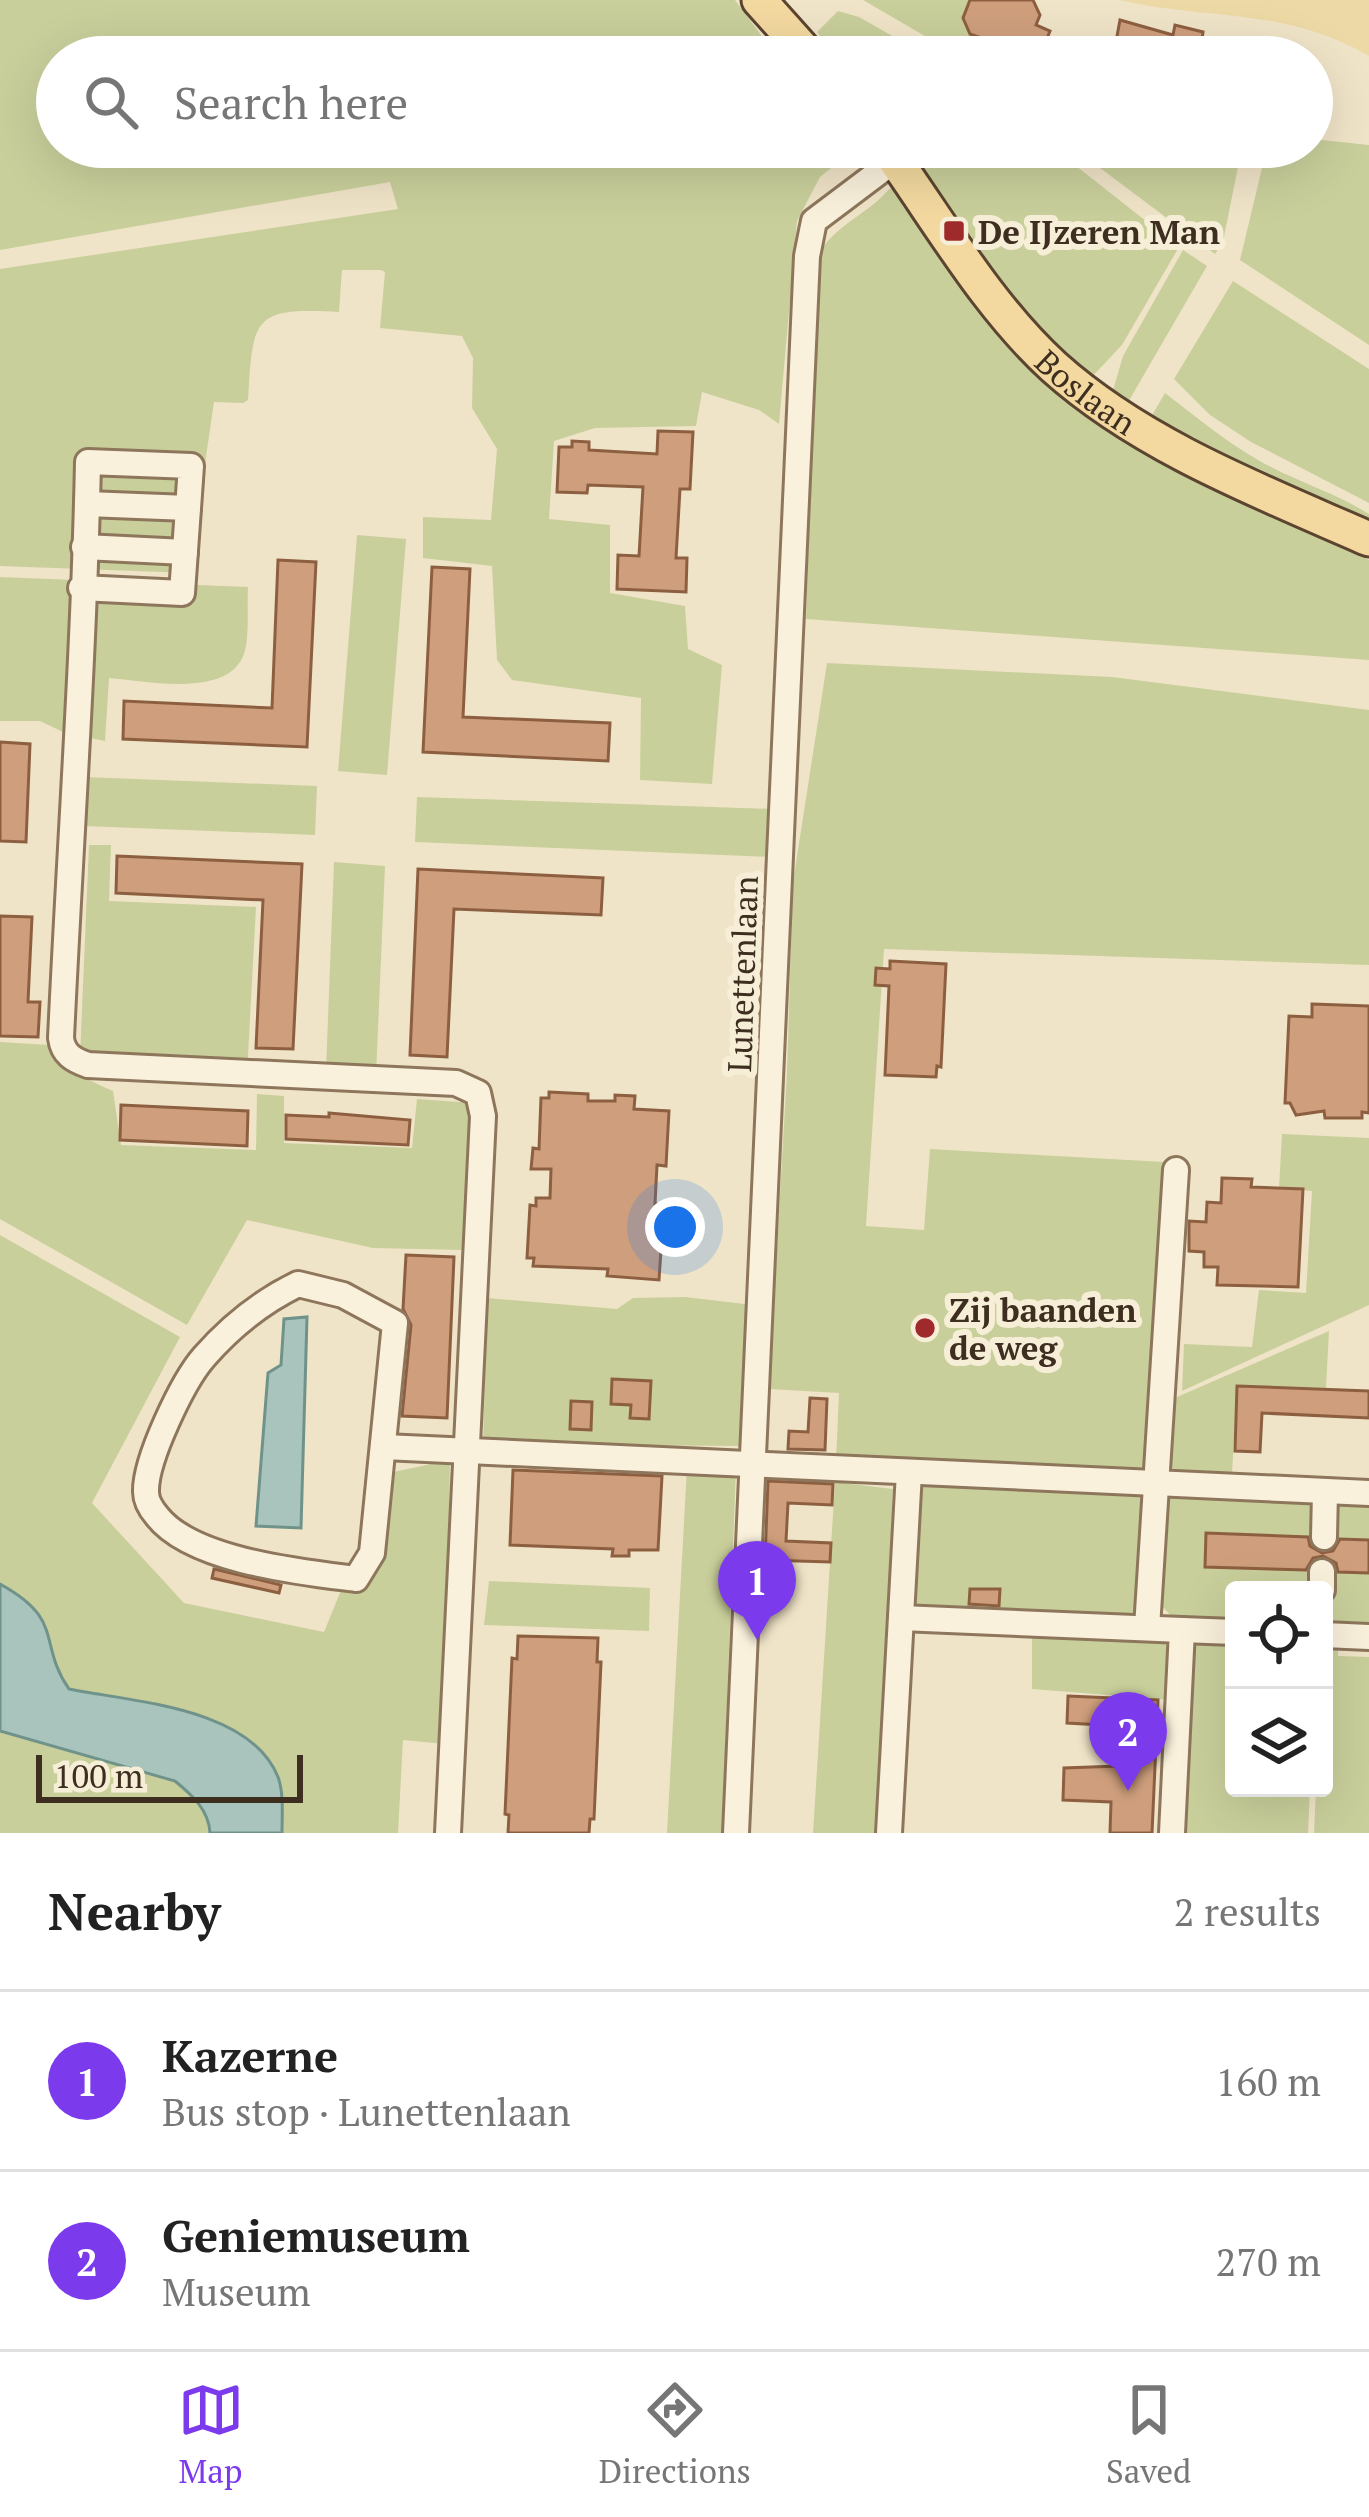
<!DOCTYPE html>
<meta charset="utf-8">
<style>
:root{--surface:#fff;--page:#f2f2f2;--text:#222;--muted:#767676;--line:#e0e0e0;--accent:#7c3aed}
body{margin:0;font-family:"PT Serif",serif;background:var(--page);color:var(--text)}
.controls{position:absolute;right:36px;bottom:36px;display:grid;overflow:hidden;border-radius:12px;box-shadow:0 12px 48px #0002}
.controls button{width:108px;height:108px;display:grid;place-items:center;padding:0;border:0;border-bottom:3px solid var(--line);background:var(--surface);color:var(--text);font:60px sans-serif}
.scale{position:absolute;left:36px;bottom:30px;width:267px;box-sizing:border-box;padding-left:12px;border:6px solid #3d2e20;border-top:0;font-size:33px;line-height:42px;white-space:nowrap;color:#3d2e20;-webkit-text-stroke:9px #f7eed8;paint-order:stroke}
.you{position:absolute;left:675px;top:1227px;width:42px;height:42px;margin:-30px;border:9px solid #fff;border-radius:50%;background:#1a73e8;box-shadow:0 0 0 18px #1a73e833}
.badge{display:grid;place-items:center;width:78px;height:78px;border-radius:50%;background:var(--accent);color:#fff;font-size:39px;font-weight:700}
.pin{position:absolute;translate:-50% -99px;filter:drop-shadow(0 3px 6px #0008)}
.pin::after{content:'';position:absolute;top:63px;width:42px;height:36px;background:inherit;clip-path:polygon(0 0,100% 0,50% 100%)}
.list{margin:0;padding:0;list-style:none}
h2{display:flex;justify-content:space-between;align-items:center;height:156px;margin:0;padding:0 48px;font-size:51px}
h2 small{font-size:39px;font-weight:400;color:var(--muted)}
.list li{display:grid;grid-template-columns:78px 1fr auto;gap:36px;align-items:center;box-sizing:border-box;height:180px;padding:0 48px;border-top:3px solid var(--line)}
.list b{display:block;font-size:45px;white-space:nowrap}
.list p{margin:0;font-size:39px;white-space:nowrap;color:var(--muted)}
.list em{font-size:39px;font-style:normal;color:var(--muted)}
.icon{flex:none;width:66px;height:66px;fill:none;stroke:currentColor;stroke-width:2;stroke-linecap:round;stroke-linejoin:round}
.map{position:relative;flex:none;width:1369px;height:1833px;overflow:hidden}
.search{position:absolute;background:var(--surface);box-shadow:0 12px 48px #0002;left:36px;right:36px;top:36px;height:132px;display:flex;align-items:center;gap:30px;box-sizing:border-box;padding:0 42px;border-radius:66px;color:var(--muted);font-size:45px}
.sheet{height:516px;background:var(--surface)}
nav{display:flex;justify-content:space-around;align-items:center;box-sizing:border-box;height:168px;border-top:3px solid var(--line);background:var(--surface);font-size:33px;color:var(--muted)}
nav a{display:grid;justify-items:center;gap:6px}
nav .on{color:var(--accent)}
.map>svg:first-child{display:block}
</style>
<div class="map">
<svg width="1369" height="1833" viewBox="0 0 1369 1833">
<rect width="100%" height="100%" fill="#f0e4c8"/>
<g fill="#c9cf9b">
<path d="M0,0H735L770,47L782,42L798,57H57V147H857L820,177L797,221L779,424L759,410L702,392L696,426L595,428L554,441L549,519L610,525V593L685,606L688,649L722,665L712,784L640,780L641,698L512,680L497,660L492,566L423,558V517L491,520L497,449L472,408L473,358L462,336L380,328L385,272L381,270H342L339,312C252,307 253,318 248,400L243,403L214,402L189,573L0,566V269L398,209L390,182L0,250Z"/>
<polygon points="863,0 981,0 981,51 976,57 961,57"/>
<polygon points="838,11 859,17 929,57 836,57 817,32"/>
<polygon points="1312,139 1369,145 1369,345 1240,260 1267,147 1312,147"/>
<polygon points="904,147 1052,147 1179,247 1122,345 1089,380 1025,314"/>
<polygon points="1072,147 1242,147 1223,242 1215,254"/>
<path d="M900,188L992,318L1162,455L1259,509L1369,560V660L806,619L818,256C832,226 869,214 889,189Z"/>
<polygon points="1183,250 1207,266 1127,404 1113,390 1123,356"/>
<polygon points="1233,281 1369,369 1369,503 1251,442 1210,415 1174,379"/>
<path d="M1165,393C1195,416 1225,441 1258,460C1294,481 1332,491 1369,514V522L1212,451L1151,417Z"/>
<polygon points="357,535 406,539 387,775 338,771"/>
<path d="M0,577L248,587C247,606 249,627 246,646C237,701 148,681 109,678L105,741L65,733L40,721H0Z"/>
<polygon points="827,663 1112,677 1369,710 1369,965 884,949 866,1226 924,1230 930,1149 1164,1162 1155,1474 836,1461 839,1393 769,1389 787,1072 793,882"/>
<polygon points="85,777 317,786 315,835 84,826"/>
<polygon points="417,797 775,809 772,857 415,842"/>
<polygon points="89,845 111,845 109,901 256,907 247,1075 80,1056"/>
<polygon points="334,862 385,866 376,1076 326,1070"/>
<path d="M0,1042L65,1046C69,1072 92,1082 113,1091L121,1145L256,1150L257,1094L284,1096V1143L412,1148L417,1099L473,1103L463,1250L373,1248L247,1220L187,1325L0,1219Z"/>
<polygon points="1282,1134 1369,1138 1369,1305 1182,1391 1184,1344 1252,1347 1259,1290 1306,1293 1312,1191 1279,1188"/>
<polygon points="0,1235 180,1337 92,1503 184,1603 324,1632 389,1473 450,1460 445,1744 403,1740 398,1833 0,1833"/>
<polygon points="685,1297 753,1305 743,1446 483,1444 487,1298 617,1309 633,1298"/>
<path d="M1329,1331L1326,1388L1237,1386L1232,1474C1214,1480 1179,1480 1168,1463L1171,1409L1177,1397Z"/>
<polygon points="687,1467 736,1469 722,1833 667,1833"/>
<polygon points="835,1482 893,1489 879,1833 813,1833"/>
<polygon points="918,1485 1146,1494 1139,1621 908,1612"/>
<polygon points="1169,1493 1312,1501 1310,1590 1234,1590 1234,1624 1176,1621 1158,1602"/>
<polygon points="1330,1497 1369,1499 1369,1630 1329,1624 1325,1618"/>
<polygon points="489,1581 650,1588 649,1631 484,1625"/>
<polygon points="1032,1634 1173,1640 1171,1700 1032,1689"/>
<polygon points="1201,1638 1234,1639 1234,1788 1310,1788 1308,1833 1177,1833 1186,1651"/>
<polygon points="1324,1642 1338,1643 1338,1656 1369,1657 1369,1833 1314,1833 1316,1788 1324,1788"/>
</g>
<path fill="#ecd9a5" d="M1120,0H1369V56C1285,7 1211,21 1120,0Z"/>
<g fill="#a9c4bc" stroke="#6f938a" stroke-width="3">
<polygon points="307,1317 301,1528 256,1526 268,1373 281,1365 284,1319"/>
<path d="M0,1584C66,1620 37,1643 69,1689C133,1702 250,1707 278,1777C284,1793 282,1816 282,1833H210C209,1810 192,1795 175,1781L0,1731Z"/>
</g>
<g fill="#cf9f7d" stroke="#8d5f41" stroke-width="3">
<polygon points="970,0 1033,0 1040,15 1036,25 1050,31 1043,48 1028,55 970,34 963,18"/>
<polygon points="1120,20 1173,35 1175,25 1203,32 1200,57 1083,57 1087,40 1115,47"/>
<polygon points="658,431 693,432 690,489 680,489 676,558 687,558 686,592 617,589 618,555 639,556 643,487 588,485 587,493 557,492 559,447 572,447 572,441 589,442 589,450 657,454"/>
<polygon points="278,560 316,562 307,747 123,739 124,701 272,708"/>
<polygon points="432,567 470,569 463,717 610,723 608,761 423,752"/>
<polygon points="0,742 30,744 26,842 0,841"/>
<polygon points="117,856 302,864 293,1049 256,1048 263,900 116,893"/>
<polygon points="418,869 603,878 601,915 454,909 447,1057 410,1055"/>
<polygon points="0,916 32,917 28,1002 40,1002 38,1037 0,1036"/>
<polygon points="890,961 946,964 941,1067 937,1066 936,1077 885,1075 889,986 875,985 876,968 890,969"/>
<polygon points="1312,1004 1369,1006 1369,1113 1362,1112 1362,1118 1325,1118 1324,1111 1296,1115 1290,1103 1285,1103 1289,1016 1312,1017"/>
<polygon points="549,1092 588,1094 588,1101 615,1101 615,1095 635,1096 634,1109 669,1111 666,1166 657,1165 655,1204 664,1204 659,1280 607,1276 608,1269 533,1266 534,1258 527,1258 530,1205 536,1206 536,1198 550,1198 551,1169 531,1169 533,1148 539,1149 541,1098 549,1098"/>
<polygon points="121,1105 248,1111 247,1146 120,1140"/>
<polygon points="329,1113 410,1120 408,1145 286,1139 286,1115 329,1117"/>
<polygon points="1222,1178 1252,1179 1251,1187 1303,1189 1298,1287 1217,1285 1218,1267 1204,1267 1204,1252 1189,1251 1189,1221 1206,1222 1207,1202 1221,1203"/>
<polygon points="406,1255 454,1257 447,1418 402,1416 411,1325 403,1309"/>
<polygon points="612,1379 651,1381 649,1419 630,1418 631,1405 611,1404"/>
<polygon points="1237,1386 1369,1391 1369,1418 1262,1413 1260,1452 1235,1451"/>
<polygon points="810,1398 827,1399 825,1450 788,1449 789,1431 808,1432"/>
<polygon points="571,1401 592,1402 591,1430 570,1429"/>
<polygon points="513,1470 662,1476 658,1550 629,1550 629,1556 612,1556 613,1549 510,1545"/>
<polygon points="768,1481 833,1484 832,1505 788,1503 786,1541 831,1543 830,1562 765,1560"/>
<polygon points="1206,1533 1308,1537 1310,1546 1322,1553 1333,1551 1340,1539 1369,1540 1369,1573 1338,1572 1336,1563 1323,1556 1313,1558 1306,1570 1205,1567"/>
<polygon points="214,1569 281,1585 279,1593 212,1578"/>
<polygon points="970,1589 1000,1589 999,1606 969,1604"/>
<polygon points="518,1636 598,1638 597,1662 601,1662 594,1819 590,1819 589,1833 508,1833 509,1815 505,1814 512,1658 517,1659"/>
<polygon points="1068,1696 1158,1700 1152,1833 1110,1833 1111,1802 1063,1800 1064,1768 1118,1766 1120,1726 1067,1723"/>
</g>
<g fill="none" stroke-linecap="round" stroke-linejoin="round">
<g stroke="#8d765c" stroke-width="30">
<g id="minor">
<polyline points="87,504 188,508"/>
<polyline points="84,547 185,552"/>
<path d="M81,588L182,593L191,466L88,462C84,654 70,846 61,1038C63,1054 73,1060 88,1065L456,1083L478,1093L483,1116L448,1833"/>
<path d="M298,1284L343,1295L395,1323L372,1553L356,1579C301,1572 192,1561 157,1516C151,1509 146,1501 146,1492C145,1460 183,1381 204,1357C231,1326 261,1302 298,1284Z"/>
<polyline points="384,1447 1369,1493"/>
<polyline points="1324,1537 1325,1491"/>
<polyline points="1322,1590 1322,1572"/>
<polyline points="901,1618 1182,1630 1172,1833"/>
<polyline points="1147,1628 1176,1170"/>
<polyline points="1182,1630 1234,1632"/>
<polyline points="1324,1635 1369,1637"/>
<polyline points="736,1833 807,256 814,221 895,160"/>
<polyline points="889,1833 909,1472"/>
</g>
</g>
<g stroke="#5b4430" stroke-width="39">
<g id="major">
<polyline points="759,0 810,57"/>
<path id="s1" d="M886,147C939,221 987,306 1054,367C1142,446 1262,492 1369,539"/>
</g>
</g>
<use href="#minor" stroke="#faf1dc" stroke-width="24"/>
<use href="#major" stroke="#f3d9a0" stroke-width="33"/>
</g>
<g fill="#9e2a2b" stroke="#f7eed8" stroke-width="4.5">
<rect x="942" y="219" width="24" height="24" rx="6"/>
<circle cx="925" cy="1328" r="12"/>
</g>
<g text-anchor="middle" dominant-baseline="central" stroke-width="12" stroke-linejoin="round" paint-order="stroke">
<g font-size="33" font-weight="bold" fill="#3d2e20" stroke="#f7eed8" text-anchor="start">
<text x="978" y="231">De IJzeren Man</text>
<text x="949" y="1309">Zij baanden<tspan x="949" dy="38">de weg</tspan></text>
</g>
<g font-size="33" fill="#3d2e20" stroke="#f7eed8">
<text stroke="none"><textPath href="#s1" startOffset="318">Boslaan</textPath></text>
<text transform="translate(742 974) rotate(-88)">Lunettenlaan</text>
</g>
</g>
</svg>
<div class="controls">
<button><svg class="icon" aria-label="locate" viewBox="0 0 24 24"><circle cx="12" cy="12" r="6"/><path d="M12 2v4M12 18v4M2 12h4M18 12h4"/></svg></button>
<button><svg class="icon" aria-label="layers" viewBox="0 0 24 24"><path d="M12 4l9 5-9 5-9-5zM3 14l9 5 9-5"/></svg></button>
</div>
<div class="scale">100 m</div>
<div class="you"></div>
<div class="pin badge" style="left:757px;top:1640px">1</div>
<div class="pin badge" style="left:1128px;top:1791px">2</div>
<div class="search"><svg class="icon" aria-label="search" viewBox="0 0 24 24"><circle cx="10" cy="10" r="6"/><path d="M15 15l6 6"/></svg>Search here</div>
</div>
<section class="sheet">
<h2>Nearby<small>2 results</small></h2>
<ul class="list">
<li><span class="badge">1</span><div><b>Kazerne</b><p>Bus stop · Lunettenlaan</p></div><em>160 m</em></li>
<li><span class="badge">2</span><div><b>Geniemuseum</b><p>Museum</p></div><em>270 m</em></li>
</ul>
</section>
<nav>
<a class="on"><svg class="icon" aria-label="map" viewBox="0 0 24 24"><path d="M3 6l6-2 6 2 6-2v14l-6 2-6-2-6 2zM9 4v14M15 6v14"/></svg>Map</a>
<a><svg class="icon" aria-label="directions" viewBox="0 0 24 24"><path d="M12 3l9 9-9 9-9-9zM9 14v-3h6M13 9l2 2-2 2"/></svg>Directions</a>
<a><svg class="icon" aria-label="saved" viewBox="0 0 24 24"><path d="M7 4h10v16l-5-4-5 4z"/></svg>Saved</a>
</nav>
